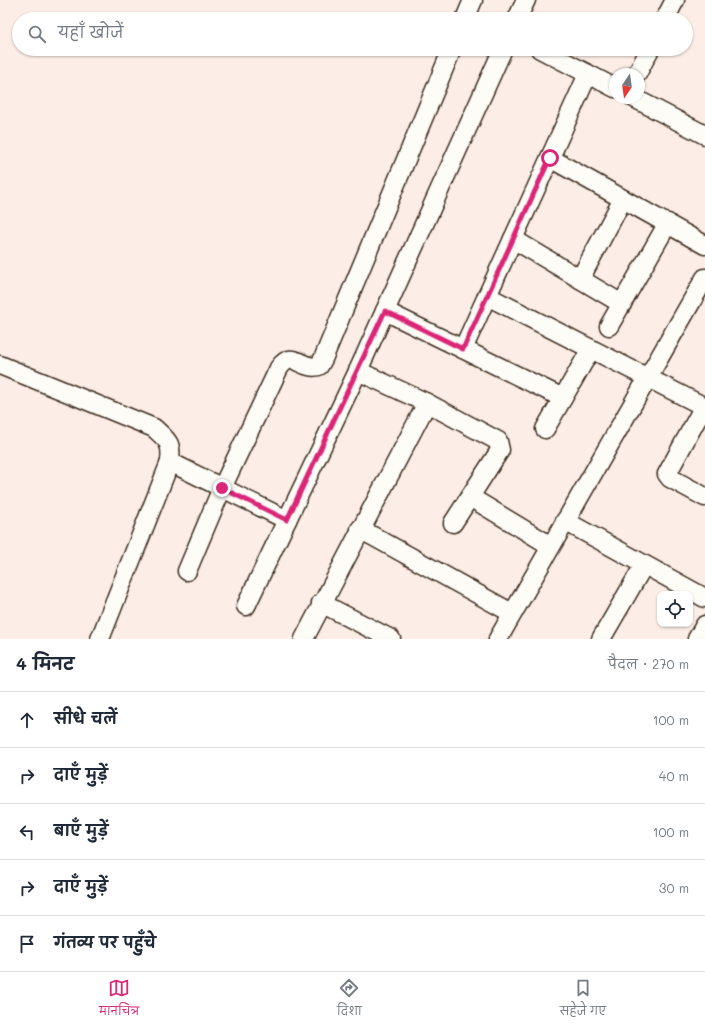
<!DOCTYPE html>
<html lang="hi">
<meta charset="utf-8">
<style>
:root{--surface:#fff;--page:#f2f2f3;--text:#1f2937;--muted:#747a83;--line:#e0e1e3;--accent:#db2777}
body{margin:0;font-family:Mali,"Playpen Sans Deva",sans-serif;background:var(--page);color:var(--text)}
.controls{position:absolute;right:12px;bottom:12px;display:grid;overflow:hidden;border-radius:8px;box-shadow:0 1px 3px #0004}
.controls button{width:36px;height:36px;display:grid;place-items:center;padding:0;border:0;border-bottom:1px solid var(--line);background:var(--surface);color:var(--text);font:20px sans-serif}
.compass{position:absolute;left:609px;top:68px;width:36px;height:36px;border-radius:50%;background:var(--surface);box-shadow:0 1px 3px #0004;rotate:193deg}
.stop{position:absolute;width:12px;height:12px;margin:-9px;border:3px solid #db2777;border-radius:50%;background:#fff}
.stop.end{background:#db2777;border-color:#fff;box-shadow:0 1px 4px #0008}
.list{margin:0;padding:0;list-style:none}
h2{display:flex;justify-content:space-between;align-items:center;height:52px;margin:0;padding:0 16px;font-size:17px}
h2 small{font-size:13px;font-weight:400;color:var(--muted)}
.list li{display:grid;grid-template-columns:26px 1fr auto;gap:12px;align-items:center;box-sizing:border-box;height:56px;padding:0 16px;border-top:1px solid var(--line)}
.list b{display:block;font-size:15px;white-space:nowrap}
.list em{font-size:13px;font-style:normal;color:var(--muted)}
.icon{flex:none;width:22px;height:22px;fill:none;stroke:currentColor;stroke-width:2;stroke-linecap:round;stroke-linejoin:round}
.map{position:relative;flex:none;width:705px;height:639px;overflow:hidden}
.search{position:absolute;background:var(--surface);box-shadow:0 1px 3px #0004;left:12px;right:12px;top:12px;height:44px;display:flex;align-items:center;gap:10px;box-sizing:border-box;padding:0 14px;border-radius:22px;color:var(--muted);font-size:15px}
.sheet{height:332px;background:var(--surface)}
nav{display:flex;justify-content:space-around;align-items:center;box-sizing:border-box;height:56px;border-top:1px solid var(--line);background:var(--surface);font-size:11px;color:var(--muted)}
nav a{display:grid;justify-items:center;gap:2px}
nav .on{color:var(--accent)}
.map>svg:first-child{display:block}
</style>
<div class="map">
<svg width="705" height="639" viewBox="0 0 705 639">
<rect width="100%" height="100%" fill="#fcede6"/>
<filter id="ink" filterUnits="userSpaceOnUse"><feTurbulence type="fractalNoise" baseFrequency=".025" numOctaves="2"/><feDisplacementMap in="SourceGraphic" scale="8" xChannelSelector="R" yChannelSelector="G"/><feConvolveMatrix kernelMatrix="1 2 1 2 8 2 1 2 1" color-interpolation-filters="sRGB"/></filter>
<g filter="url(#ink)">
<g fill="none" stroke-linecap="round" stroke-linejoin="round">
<g stroke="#3b2a1e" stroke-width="21">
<g id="minor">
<polyline points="465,19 473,0"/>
<polyline points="517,19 526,0"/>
<polyline points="665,19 675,0"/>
<polyline points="540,49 615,88"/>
<polyline points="637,74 650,49"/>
<polyline points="634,98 705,135"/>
<polyline points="550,158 705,245"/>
<polyline points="513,239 622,304"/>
<polyline points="580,279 623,199"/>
<polyline points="487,296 705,407"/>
<polyline points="385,311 563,398"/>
<polyline points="609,326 668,223"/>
<polyline points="463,349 588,74"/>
<path d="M0,365L154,428C168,441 172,442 170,462L100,639"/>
<polyline points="358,371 427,403 498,441 500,450 453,523"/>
<polyline points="704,406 667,474 670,478 705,497"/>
<polyline points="545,429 591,349"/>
<polyline points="170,462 287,520"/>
<polyline points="470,497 551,546"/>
<polyline points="565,521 705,598"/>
<polyline points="360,529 512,613"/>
<path d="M187,571L222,488L279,368C293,348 301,371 319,366L323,359L452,49"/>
<polyline points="321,603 391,639"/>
<polyline points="246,606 358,371 503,49"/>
<polyline points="304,639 427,403"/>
<polyline points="498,639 705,278"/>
<polyline points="601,639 644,565"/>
<polyline points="697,639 705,625"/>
</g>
</g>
<use href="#minor" stroke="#fdfcf7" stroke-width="18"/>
</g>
</g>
<g fill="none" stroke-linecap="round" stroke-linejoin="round" filter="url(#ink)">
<polyline stroke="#db2777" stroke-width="5" points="222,488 287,520 385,311 463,349 550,158"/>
</g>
</svg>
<div class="controls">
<button><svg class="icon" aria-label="locate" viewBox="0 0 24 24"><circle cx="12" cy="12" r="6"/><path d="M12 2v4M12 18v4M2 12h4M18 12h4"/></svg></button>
</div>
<svg class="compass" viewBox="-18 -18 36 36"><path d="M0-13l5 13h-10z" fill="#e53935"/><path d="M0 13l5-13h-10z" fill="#747a83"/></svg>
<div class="stop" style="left:550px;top:158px"></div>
<div class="stop end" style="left:222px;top:488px"></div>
<div class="search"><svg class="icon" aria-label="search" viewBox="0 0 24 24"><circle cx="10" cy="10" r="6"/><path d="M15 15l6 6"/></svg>यहाँ खोजें</div>
</div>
<section class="sheet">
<h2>4 मिनट<small>पैदल · 270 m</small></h2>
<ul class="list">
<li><svg class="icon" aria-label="ahead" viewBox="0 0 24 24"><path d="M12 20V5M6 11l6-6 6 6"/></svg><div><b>सीधे चलें</b></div><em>100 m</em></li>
<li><svg class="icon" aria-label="right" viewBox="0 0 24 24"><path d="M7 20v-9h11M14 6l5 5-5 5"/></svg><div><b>दाएँ मुड़ें</b></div><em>40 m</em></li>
<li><svg class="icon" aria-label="left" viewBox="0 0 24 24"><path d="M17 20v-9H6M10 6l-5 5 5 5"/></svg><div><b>बाएँ मुड़ें</b></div><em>100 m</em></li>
<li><svg class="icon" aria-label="right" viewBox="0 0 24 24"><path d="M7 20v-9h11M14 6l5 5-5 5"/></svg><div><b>दाएँ मुड़ें</b></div><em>30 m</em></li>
<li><svg class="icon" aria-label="arrive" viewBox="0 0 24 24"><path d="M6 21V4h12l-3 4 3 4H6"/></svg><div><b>गंतव्य पर पहुँचे</b></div></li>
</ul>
</section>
<nav>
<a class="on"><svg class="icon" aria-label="map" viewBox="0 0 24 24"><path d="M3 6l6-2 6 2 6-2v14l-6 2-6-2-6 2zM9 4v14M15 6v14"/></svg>मानचित्र</a>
<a><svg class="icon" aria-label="directions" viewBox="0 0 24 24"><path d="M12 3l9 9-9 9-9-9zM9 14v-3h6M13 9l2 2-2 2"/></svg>दिशा</a>
<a><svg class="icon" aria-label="saved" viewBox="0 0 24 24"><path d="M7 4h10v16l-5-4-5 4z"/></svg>सहेजे गए</a>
</nav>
